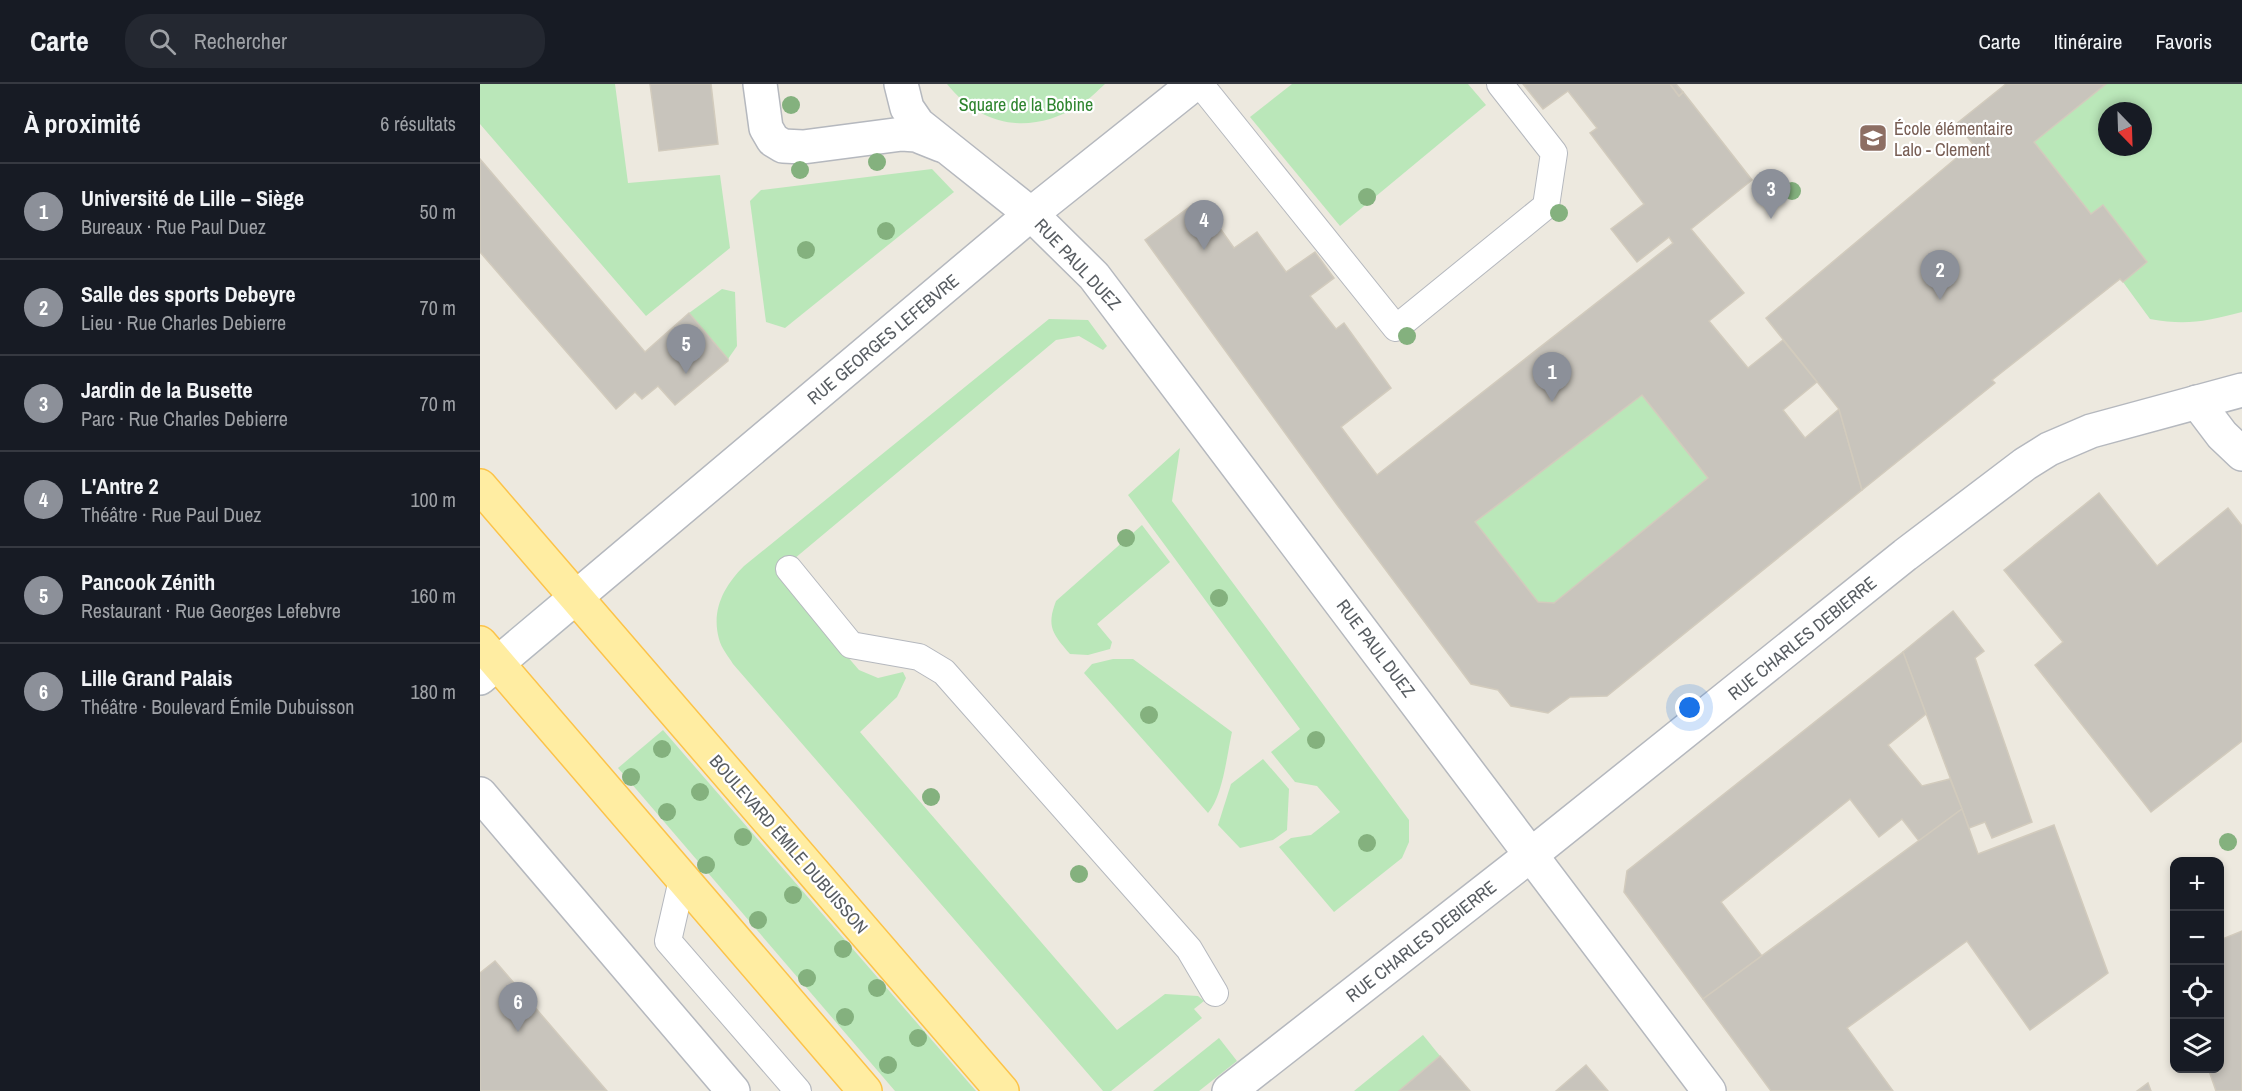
<!DOCTYPE html>
<html lang="fr">
<meta charset="utf-8">
<style>
:root{--surface:#171b24;--page:#242831;--text:#f1f3f6;--muted:#9ea1a6;--line:#363941;--accent:#8c9099}
body{margin:0;font-family:"Archivo Narrow",sans-serif;background:var(--page);color:var(--text)}
.controls{position:absolute;right:18px;bottom:18px;display:grid;overflow:hidden;border-radius:12px;box-shadow:0 3px 9px #0003}
.controls button{width:54px;height:54px;display:grid;place-items:center;padding:0;border:0;border-bottom:2px solid var(--line);background:var(--surface);color:var(--text);font:30px sans-serif}
.compass{position:absolute;left:1618px;top:18px;width:54px;height:54px;border-radius:50%;background:var(--surface);box-shadow:0 3px 9px #0003;rotate:157deg}
.you{position:absolute;left:1210px;top:624px;width:21px;height:21px;margin:-15px;border:4px solid #fff;border-radius:50%;background:#1a73e8;box-shadow:0 0 0 9px #1a73e833}
.badge{display:grid;place-items:center;width:39px;height:39px;border-radius:50%;background:var(--accent);color:#fff;font-size:20px;font-weight:700}
.pin{position:absolute;translate:-50% -50px;filter:drop-shadow(0 2px 3px #0008)}
.pin::after{content:'';position:absolute;top:32px;width:21px;height:18px;background:inherit;clip-path:polygon(0 0,100% 0,50% 100%)}
.list{margin:0;padding:0;list-style:none}
h2{display:flex;justify-content:space-between;align-items:center;height:78px;margin:0;padding:0 24px;font-size:26px}
h2 small{font-size:20px;font-weight:400;color:var(--muted)}
.list li{display:grid;grid-template-columns:39px 1fr auto;gap:18px;align-items:center;box-sizing:border-box;height:96px;padding:0 24px;border-top:2px solid var(--line)}
.list b{display:block;font-size:22px;white-space:nowrap}
.list p{margin:0;font-size:20px;white-space:nowrap;color:var(--muted)}
.list em{font-size:20px;font-style:normal;color:var(--muted)}
.icon{flex:none;width:33px;height:33px;fill:none;stroke:currentColor;stroke-width:2;stroke-linecap:round;stroke-linejoin:round}
.map{position:relative;flex:none;width:1762px;height:1007px;overflow:hidden}
header{display:flex;align-items:center;gap:36px;box-sizing:border-box;height:84px;padding:0 30px;background:var(--surface);border-bottom:2px solid var(--line)}
header strong{font-size:28px}
nav{display:flex;gap:33px;margin-inline-start:auto;font-size:21px}
.search{width:420px;height:54px;background:var(--page);display:flex;align-items:center;gap:15px;box-sizing:border-box;padding:0 21px;border-radius:24px;color:var(--muted);font-size:22px}
main{display:flex}
aside{flex:1;background:var(--surface)}
.map>svg:first-child{display:block}
</style>
<header>
<strong>Carte</strong>
<div class="search"><svg class="icon" aria-label="search" viewBox="0 0 24 24"><circle cx="10" cy="10" r="6"/><path d="M15 15l6 6"/></svg>Rechercher</div>
<nav><a>Carte</a><a>Itinéraire</a><a>Favoris</a></nav>
</header>
<main>
<aside>
<h2>À proximité<small>6 résultats</small></h2>
<ul class="list">
<li><span class="badge">1</span><div><b>Université de Lille − Siège</b><p>Bureaux · Rue Paul Duez</p></div><em>50 m</em></li>
<li><span class="badge">2</span><div><b>Salle des sports Debeyre</b><p>Lieu · Rue Charles Debierre</p></div><em>70 m</em></li>
<li><span class="badge">3</span><div><b>Jardin de la Busette</b><p>Parc · Rue Charles Debierre</p></div><em>70 m</em></li>
<li><span class="badge">4</span><div><b>L'Antre 2</b><p>Théâtre · Rue Paul Duez</p></div><em>100 m</em></li>
<li><span class="badge">5</span><div><b>Pancook Zénith</b><p>Restaurant · Rue Georges Lefebvre</p></div><em>160 m</em></li>
<li><span class="badge">6</span><div><b>Lille Grand Palais</b><p>Théâtre · Boulevard Émile Dubuisson</p></div><em>180 m</em></li>
</ul>
</aside>
<div class="map">
<svg width="1762" height="1007" viewBox="0 0 1762 1007">
<rect width="100%" height="100%" fill="#ede9df"/>
<g fill="#bae7b9" fill-rule="evenodd">
<polygon points="0,0 135,0 148,99 240,91 250,164 166,232 0,40"/>
<path d="M467,0H625C617,7 609,16 600,21C552,51 502,44 467,0Z"/>
<polygon points="812,0 988,0 1006,21 860,142 770,33"/>
<path d="M1626,0H1762V228C1725,237 1708,242 1670,235L1643,198L1667,178L1623,121L1611,130L1554,58ZM1627,27H1663V63H1627Z"/>
<polygon points="452,85 474,108 305,244 286,238 270,117 281,106"/>
<polygon points="242,205 255,208 257,262 248,275 209,229"/>
<path d="M569,235L608,236L627,262L623,266L599,252L576,256L296,490L379,586L398,594L423,588L426,594L417,613L380,648L637,946L685,910L718,912L724,917L714,925L722,934L631,1007H623L253,580C249,573 241,564 239,555C231,526 244,502 264,482Z"/>
<polygon points="1162,311 1228,394 1074,519 1058,518 995,438"/>
<polygon points="700,364 692,417 929,736 929,758 922,774 854,828 799,763 811,754 831,751 860,728 837,702 815,698 791,668 820,645 648,411"/>
<path d="M662,441L690,478L617,540L632,558L630,565L608,571L590,570C573,550 566,543 576,517Z"/>
<path d="M633,575H653L752,648C747,670 743,712 728,729L604,589L612,580Z"/>
<polygon points="183,646 496,1007 415,1007 138,684"/>
<polygon points="783,675 809,705 807,746 793,756 760,764 738,741 751,700"/>
<polygon points="943,951 960,972 919,1007 874,1007"/>
<polygon points="739,954 757,977 719,1007 673,1007"/>
</g>
<g fill="#c8c4bc" stroke="#d2cbbd" stroke-width="1.5" fill-rule="evenodd">
<polygon points="170,0 231,0 238,60 179,67"/>
<path d="M1043,0H1190L1199,12L1203,8L1272,96L1211,145L1264,209L1229,237L1268,284L1303,256L1337,298L1303,326L1325,354L1359,325L1382,406L1127,612L1090,613L1068,629L1031,622L1018,606L991,600L858,422L665,156L712,121L724,138L732,133L754,164L777,148L806,188L835,168L854,194L830,212L856,245L864,239L911,304L861,343L897,391L1193,159L1189,153L1157,178L1131,145L1164,120L1110,49L1117,44L1088,7L1063,25ZM1162,311L1228,394L1074,519L1058,518L995,438Z"/>
<polygon points="1190,0 1196,0 1203,8 1199,12"/>
<polygon points="1526,0 1626,0 1554,58 1611,130 1623,121 1667,178 1643,198 1640,195 1512,296 1515,299 1382,406 1359,325 1286,234 1493,60 1480,44 1473,50 1470,45"/>
<polygon points="0,75 165,268 209,229 248,275 248,277 195,321 178,302 162,315 155,308 136,325 0,168"/>
<polygon points="1619,409 1677,482 1748,424 1762,442 1762,657 1671,728 1555,581 1583,558 1524,486"/>
<polygon points="1473,527 1504,567 1495,574 1552,738 1512,754 1505,738 1489,744 1423,568"/>
<polygon points="1423,568 1446,630 1408,661 1442,702 1470,695 1482,725 1439,757 1422,735 1399,753 1370,715 1241,818 1282,872 1223,915 1144,808 1147,787"/>
<polygon points="1482,725 1498,770 1574,741 1628,889 1550,946 1487,857 1367,944 1413,1007 1291,1007 1223,915"/>
<polygon points="1762,847 1762,1007 1736,1007 1728,984 1740,984 1740,856"/>
<polygon points="15,877 127,1007 0,1007 0,889"/>
<polygon points="960,972 990,1007 919,1007"/>
<polygon points="1106,981 1128,1007 1076,1007"/>
<polygon points="1668,999 1671,1007 1657,1007"/>
</g>
<g fill="none" stroke-linecap="round" stroke-linejoin="round">
<g stroke="#b5b8be" stroke-width="28">
<g id="service">
<polyline points="720,0 916,244 1066,122 1074,69 1020,0"/>
<polyline points="309,485 371,561 439,573 464,588 709,865 735,909"/>
<polyline points="202,796 188,857 318,1007"/>
</g>
</g>
<g stroke="#b5b8be" stroke-width="36">
<polyline id="pedestrian" points="0,710 253,1007"/>
</g>
<g stroke="#b5b8be" stroke-width="36">
<g id="minor">
<polyline points="280,0 286,44 293,56 303,62 323,63 422,50 436,51 461,61"/>
<polyline points="421,0 427,24 438,40 551,130 614,192 1229,1007"/>
<polyline points="1717,318 1742,351 1762,370"/>
<polyline points="95,514 551,130 714,0"/>
<polyline points="749,1007 1052,770 1425,471 1545,380 1569,365 1611,347 1762,306"/>
</g>
</g>
<g stroke="#b5bac0" stroke-width="36">
<polyline id="secondary" points="0,594 95,514"/>
</g>
<g stroke="#fcc349" stroke-width="36">
<g id="primary">
<polyline points="0,402 522,1007"/>
<polyline points="0,559 385,1007"/>
</g>
</g>
<use href="#service" stroke="#fff" stroke-width="26"/>
<use href="#pedestrian" stroke="#fff" stroke-width="33"/>
<use href="#minor" stroke="#fff" stroke-width="33"/>
<use href="#secondary" stroke="#fff" stroke-width="33"/>
<use href="#primary" stroke="#ffeda2" stroke-width="33"/>
</g>
<g fill="#84b17e">
<circle cx="311" cy="21" r="9"/>
<circle cx="397" cy="78" r="9"/>
<circle cx="320" cy="86" r="9"/>
<circle cx="1312" cy="107" r="9"/>
<circle cx="887" cy="113" r="9"/>
<circle cx="1079" cy="129" r="9"/>
<circle cx="406" cy="147" r="9"/>
<circle cx="326" cy="166" r="9"/>
<circle cx="927" cy="252" r="9"/>
<circle cx="646" cy="454" r="9"/>
<circle cx="739" cy="514" r="9"/>
<circle cx="669" cy="631" r="9"/>
<circle cx="836" cy="656" r="9"/>
<circle cx="182" cy="665" r="9"/>
<circle cx="151" cy="693" r="9"/>
<circle cx="220" cy="708" r="9"/>
<circle cx="451" cy="713" r="9"/>
<circle cx="187" cy="728" r="9"/>
<circle cx="263" cy="753" r="9"/>
<circle cx="1748" cy="758" r="9"/>
<circle cx="887" cy="759" r="9"/>
<circle cx="226" cy="781" r="9"/>
<circle cx="599" cy="790" r="9"/>
<circle cx="313" cy="811" r="9"/>
<circle cx="278" cy="836" r="9"/>
<circle cx="363" cy="865" r="9"/>
<circle cx="327" cy="894" r="9"/>
<circle cx="397" cy="904" r="9"/>
<circle cx="365" cy="933" r="9"/>
<circle cx="438" cy="954" r="9"/>
<circle cx="408" cy="981" r="9"/>
</g>
<defs>
<g id="school-square" transform="scale(1.5)"><rect x="-9" y="-9" width="18" height="18" rx="4" fill="#8d6e63" stroke="#fff"/><path d="M0-5L7-2L0 1L-7-2ZM-4 1L0 2.5L4 1V4Q0 6-4 4Z" fill="#fff"/></g>
</defs>
<g fill-rule="evenodd">
<use href="#school-square" x="1393" y="54"/>
</g>
<g text-anchor="middle" dominant-baseline="central" stroke-width="4.5" stroke-linejoin="round" paint-order="stroke">
<g font-size="18" fill="#2e842e" stroke="#fff">
<text x="546" y="20">Square de la Bobine</text>
</g>
<g font-size="18" fill="#785e54" stroke="#fff" text-anchor="start">
<text x="1414" y="44">École élémentaire<tspan x="1414" dy="21">Lalo - Clement</tspan></text>
</g>
<g font-size="18" fill="#585d62" stroke="#fff">
<text transform="translate(598 180) rotate(47)">RUE PAUL DUEZ</text>
<text transform="translate(403 255) rotate(-40)">RUE GEORGES LEFEBVRE</text>
<text transform="translate(1322 554) rotate(-39)">RUE CHARLES DEBIERRE</text>
<text transform="translate(896 564) rotate(53)">RUE PAUL DUEZ</text>
<text transform="translate(309 760) rotate(49)">BOULEVARD ÉMILE DUBUISSON</text>
<text transform="translate(941 857) rotate(-38)">RUE CHARLES DEBIERRE</text>
</g>
</g>
</svg>
<div class="controls">
<button>+</button>
<button>−</button>
<button><svg class="icon" aria-label="locate" viewBox="0 0 24 24"><circle cx="12" cy="12" r="6"/><path d="M12 2v4M12 18v4M2 12h4M18 12h4"/></svg></button>
<button><svg class="icon" aria-label="layers" viewBox="0 0 24 24"><path d="M12 4l9 5-9 5-9-5zM3 14l9 5 9-5"/></svg></button>
</div>
<svg class="compass" viewBox="-18 -18 36 36"><path d="M0-13l5 13h-10z" fill="#e53935"/><path d="M0 13l5-13h-10z" fill="#9ea1a6"/></svg>
<div class="you"></div>
<div class="pin badge" style="left:1072px;top:318px">1</div>
<div class="pin badge" style="left:1460px;top:216px">2</div>
<div class="pin badge" style="left:1291px;top:135px">3</div>
<div class="pin badge" style="left:724px;top:166px">4</div>
<div class="pin badge" style="left:206px;top:290px">5</div>
<div class="pin badge" style="left:38px;top:948px">6</div>
</div>
</main>
